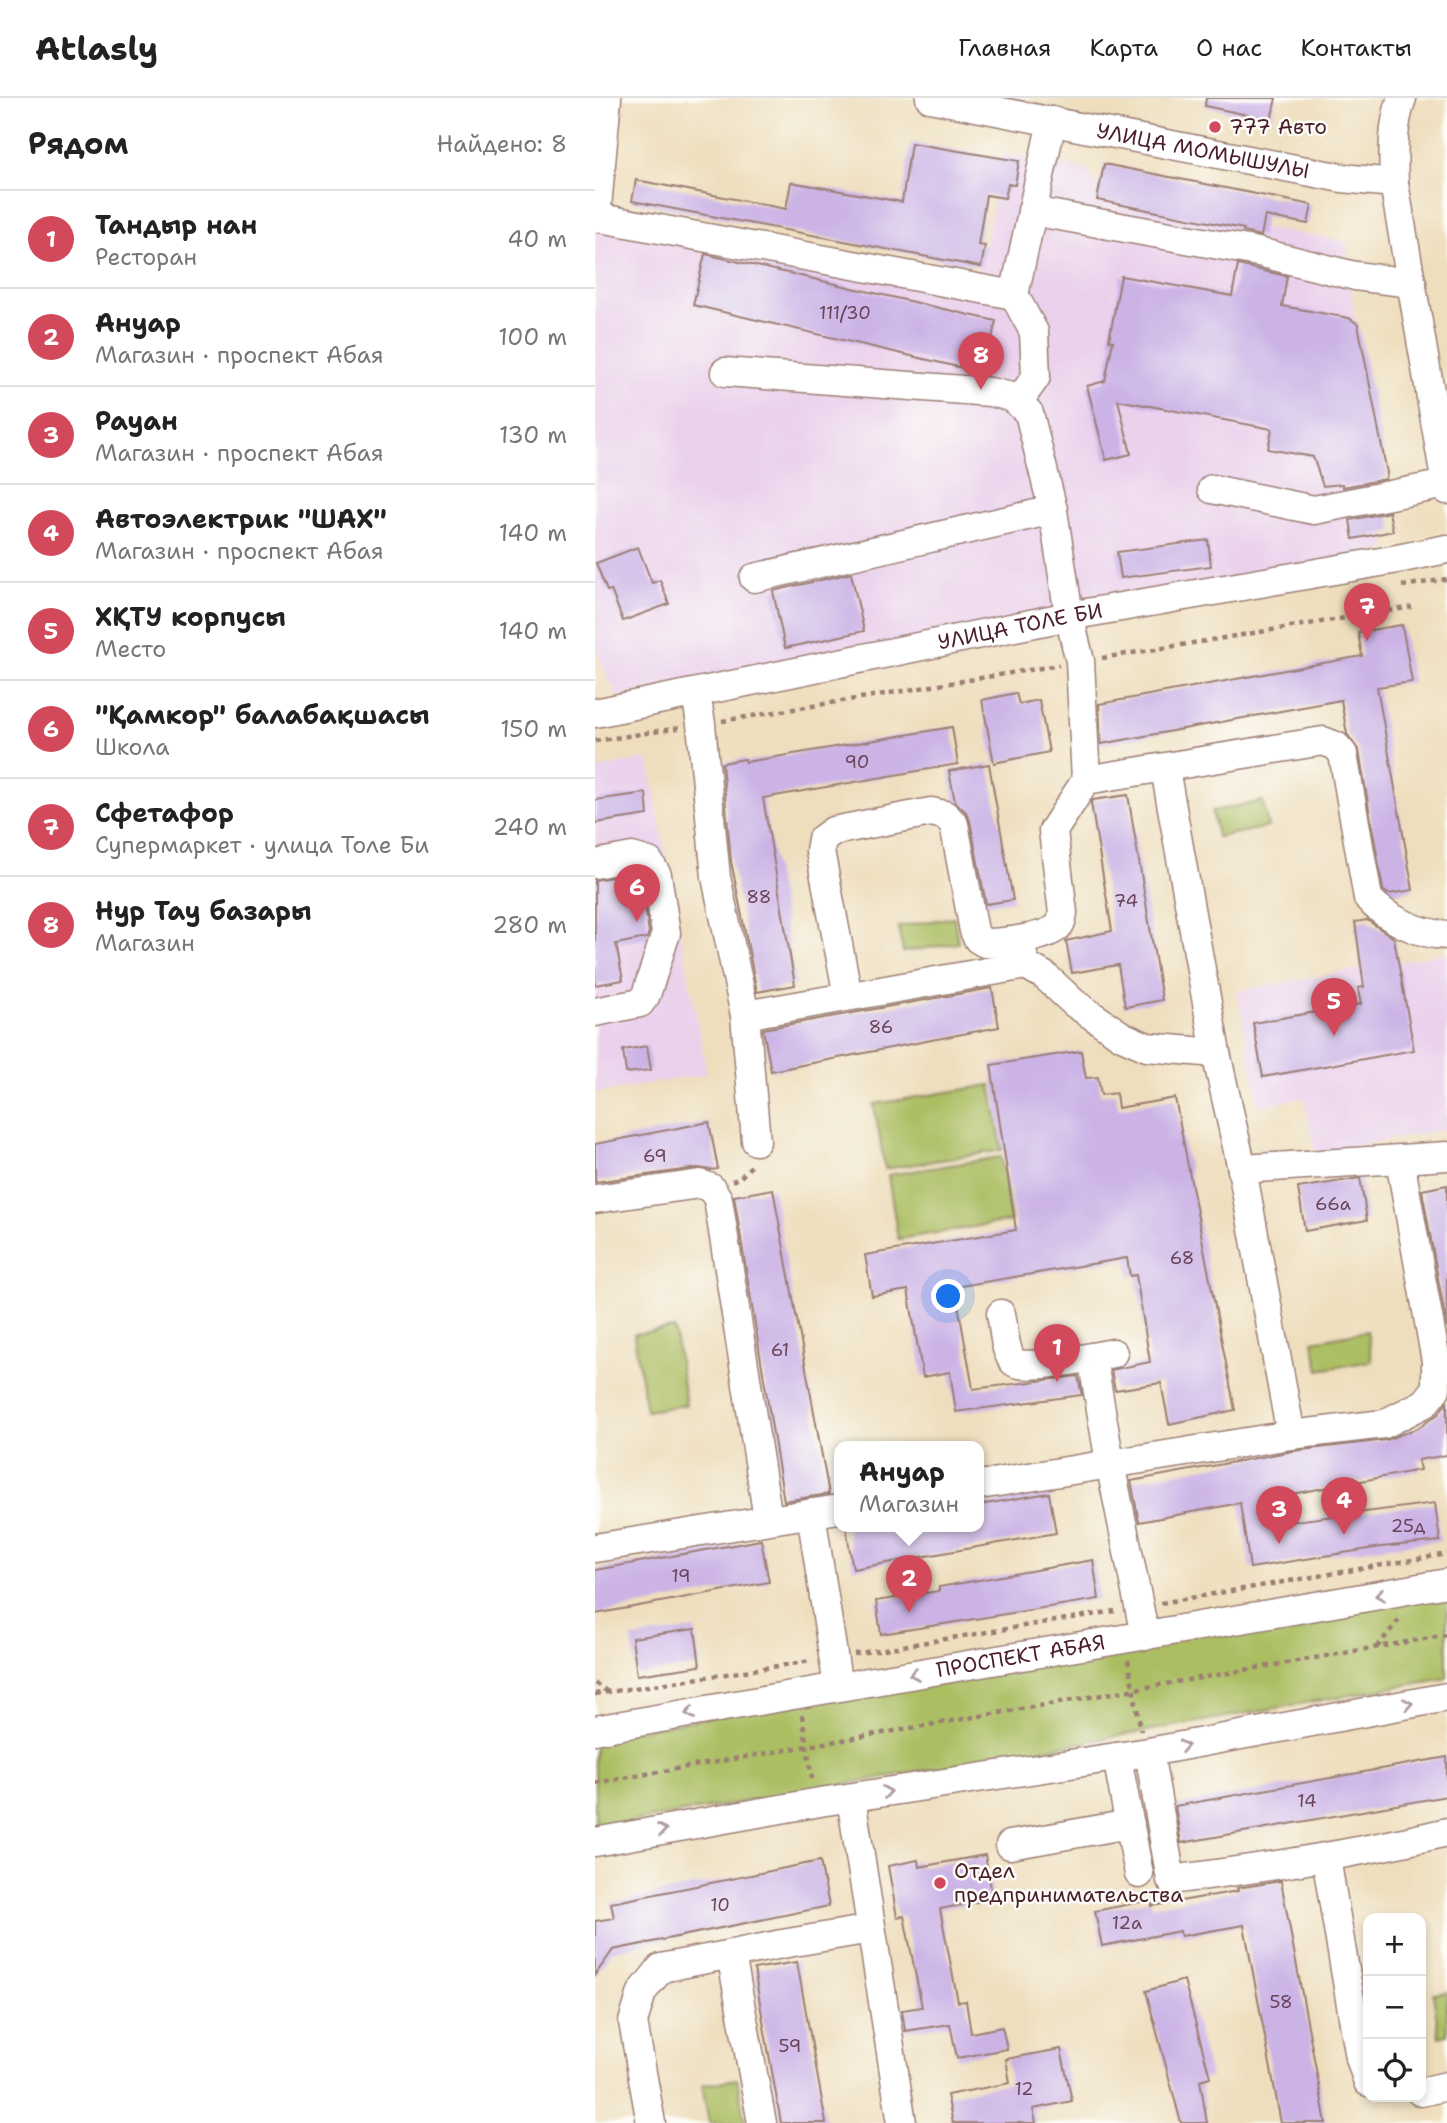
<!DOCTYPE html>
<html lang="ru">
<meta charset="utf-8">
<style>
:root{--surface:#fff;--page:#f6f6f6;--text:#222;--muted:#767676;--line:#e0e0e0;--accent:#d1495b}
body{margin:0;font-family:"Shantell Sans",sans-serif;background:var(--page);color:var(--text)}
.controls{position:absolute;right:21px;bottom:21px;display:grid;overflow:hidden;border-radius:14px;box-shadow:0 4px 10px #0003}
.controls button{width:63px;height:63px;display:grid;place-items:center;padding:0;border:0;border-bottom:2px solid var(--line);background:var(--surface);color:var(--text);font:35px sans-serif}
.you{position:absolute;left:354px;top:1199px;width:24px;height:24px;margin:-18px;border:5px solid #fff;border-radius:50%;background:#1a73e8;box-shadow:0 0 0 10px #1a73e833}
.badge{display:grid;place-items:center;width:46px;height:46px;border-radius:50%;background:var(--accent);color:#fff;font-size:23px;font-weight:700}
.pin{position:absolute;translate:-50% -58px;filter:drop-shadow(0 2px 4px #0008)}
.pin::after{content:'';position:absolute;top:37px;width:24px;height:21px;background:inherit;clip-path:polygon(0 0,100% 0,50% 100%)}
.popup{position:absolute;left:239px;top:1343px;width:150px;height:91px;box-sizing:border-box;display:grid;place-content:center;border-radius:14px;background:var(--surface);filter:drop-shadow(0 2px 5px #0005);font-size:23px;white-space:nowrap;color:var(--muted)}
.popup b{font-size:26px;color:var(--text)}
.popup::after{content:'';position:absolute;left:50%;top:100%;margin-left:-14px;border:14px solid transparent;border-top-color:var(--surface)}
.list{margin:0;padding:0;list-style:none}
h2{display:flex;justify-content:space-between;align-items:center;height:91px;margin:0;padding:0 28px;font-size:30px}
h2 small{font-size:23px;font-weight:400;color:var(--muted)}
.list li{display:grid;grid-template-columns:46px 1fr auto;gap:21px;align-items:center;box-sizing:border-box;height:98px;padding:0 28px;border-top:2px solid var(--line)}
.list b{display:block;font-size:26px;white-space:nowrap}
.list p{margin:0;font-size:23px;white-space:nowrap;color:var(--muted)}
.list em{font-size:23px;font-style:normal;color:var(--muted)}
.icon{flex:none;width:38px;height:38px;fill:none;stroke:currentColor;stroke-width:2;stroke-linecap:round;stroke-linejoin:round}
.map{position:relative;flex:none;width:852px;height:2025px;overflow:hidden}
header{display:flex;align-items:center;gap:42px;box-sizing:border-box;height:98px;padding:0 35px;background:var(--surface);border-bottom:2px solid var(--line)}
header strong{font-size:33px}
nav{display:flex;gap:38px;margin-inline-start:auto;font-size:24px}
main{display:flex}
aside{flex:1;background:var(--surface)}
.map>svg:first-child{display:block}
</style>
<header>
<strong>Atlasly</strong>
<nav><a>Главная</a><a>Карта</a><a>О нас</a><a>Контакты</a></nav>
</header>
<main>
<aside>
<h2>Рядом<small>Найдено: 8</small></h2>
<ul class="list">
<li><span class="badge">1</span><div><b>Тандыр нан</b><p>Ресторан</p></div><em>40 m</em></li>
<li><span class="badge">2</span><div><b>Ануар</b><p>Магазин · проспект Абая</p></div><em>100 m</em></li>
<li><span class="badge">3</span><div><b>Рауан</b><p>Магазин · проспект Абая</p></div><em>130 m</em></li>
<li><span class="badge">4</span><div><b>Автоэлектрик &quot;ШАХ&quot;</b><p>Магазин · проспект Абая</p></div><em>140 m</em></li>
<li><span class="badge">5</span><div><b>ХҚТУ корпусы</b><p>Место</p></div><em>140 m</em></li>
<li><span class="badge">6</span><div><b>&quot;Қамкор&quot; балабақшасы</b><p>Школа</p></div><em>150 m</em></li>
<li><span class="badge">7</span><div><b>Сфетафор</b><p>Супермаркет · улица Толе Би</p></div><em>240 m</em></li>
<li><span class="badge">8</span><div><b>Нур Тау базары</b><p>Магазин</p></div><em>280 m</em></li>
</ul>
</aside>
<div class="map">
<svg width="852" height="2025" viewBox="0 0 852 2025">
<rect width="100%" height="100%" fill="#fdfcf7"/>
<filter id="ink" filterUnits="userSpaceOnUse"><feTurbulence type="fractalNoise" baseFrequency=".0143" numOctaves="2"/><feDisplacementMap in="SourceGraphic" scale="14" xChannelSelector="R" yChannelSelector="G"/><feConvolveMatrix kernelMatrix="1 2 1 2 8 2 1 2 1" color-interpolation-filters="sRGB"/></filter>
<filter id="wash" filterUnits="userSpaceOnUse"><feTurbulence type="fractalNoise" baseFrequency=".00686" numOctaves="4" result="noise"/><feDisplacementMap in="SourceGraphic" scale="28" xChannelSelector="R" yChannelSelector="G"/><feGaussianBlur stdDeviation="1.57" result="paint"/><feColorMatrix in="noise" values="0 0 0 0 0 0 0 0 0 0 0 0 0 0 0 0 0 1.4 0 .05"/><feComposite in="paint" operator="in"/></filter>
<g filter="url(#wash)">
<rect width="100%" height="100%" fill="#eedebd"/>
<g fill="#ead1ec">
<polygon points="409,56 492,71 502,87 500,102 751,143 758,211 784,373 792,452 22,599 0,549 0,110 381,189"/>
<polygon points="53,661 112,976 0,995 0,671"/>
<polygon points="852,855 852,1031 720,1055 709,1000 664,1008 642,893"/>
</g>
<g fill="#abbe62" stroke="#7a6e46" stroke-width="2">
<polygon points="668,703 673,729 622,739 617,713"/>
<polygon points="359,819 363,845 308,854 303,829"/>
<polygon points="396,987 407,1052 290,1071 279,1006"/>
<polygon points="406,1059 416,1123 303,1141 293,1077"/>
<polygon points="79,1230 91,1307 51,1313 39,1236"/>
<polygon points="772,1233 777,1263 724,1272 718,1243"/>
<polygon points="852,1487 852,1580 0,1730 0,1640"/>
<polygon points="852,1894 852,1937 844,1939 838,1896"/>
<polygon points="142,1981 150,2025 114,2025 107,1987"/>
</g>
<g id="blocks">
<g fill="#cbb3e6">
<polygon points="611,0 681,0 676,22 610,8"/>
<polygon points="316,45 424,63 420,87 413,86 410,100 391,97 383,147 390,148 386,169 37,103 41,82 191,111 196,84 307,104"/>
<polygon points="509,66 717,107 713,126 670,118 666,138 648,134 649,131 502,102"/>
<polygon points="110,156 401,223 389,275 98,207"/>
<polygon points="643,167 692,178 687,208 754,220 763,226 792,375 791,381 748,389 747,386 728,388 718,359 673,351 677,331 523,302 536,356 511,362 492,288 510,283 518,243 514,242 526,178 637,198"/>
<polygon points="794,414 798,433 758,441 755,422"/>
<polygon points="613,442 616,468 526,480 522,454"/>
<polygon points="43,449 57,485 65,482 74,506 28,523 16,492 12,493 1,465"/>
<polygon points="256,475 269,533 190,550 178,493"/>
<polygon points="807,527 817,584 782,589 818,792 793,796 788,792 764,653 752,636 746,602 506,646 504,606 767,558 763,534"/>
<polygon points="421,595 424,606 444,602 454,654 399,665 387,602"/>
<polygon points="357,629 363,666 168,700 200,887 162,894 136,763 127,665 150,661 151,664"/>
<polygon points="394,666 418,802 391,806 375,723 371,714 360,704 354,673"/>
<polygon points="51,695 53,717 0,725 0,702"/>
<polygon points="533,697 567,902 530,909 523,867 477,875 471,843 517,833 496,705 498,702"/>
<polygon points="36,776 43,778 46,783 54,834 52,840 21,846 28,882 0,887 0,782"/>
<polygon points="772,822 799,840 819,952 668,979 658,925 766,906 763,890 769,889 760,824"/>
<polygon points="397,890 404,929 176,973 168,931"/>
<polygon points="52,948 56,972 31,975 28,952"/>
<polygon points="486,953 491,980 503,979 506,997 521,995 523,1010 580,1000 640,1312 574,1326 566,1285 520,1292 516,1272 555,1264 541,1177 535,1178 532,1160 360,1189 378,1291 483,1278 487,1297 361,1314 355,1274 328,1279 313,1192 277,1198 270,1157 421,1132 396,967"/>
<polygon points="114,1024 123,1071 116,1072 103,1070 0,1084 0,1046"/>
<polygon points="765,1080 772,1122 710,1133 703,1090"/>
<polygon points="852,1087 852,1230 827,1092"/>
<polygon points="178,1091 234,1396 189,1403 139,1098"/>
<polygon points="852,1304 852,1357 823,1362 825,1372 681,1399 685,1425 840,1405 845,1443 786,1449 655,1470 645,1405 544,1424 536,1383 698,1353 791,1342 823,1330 843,1316"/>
<polygon points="454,1395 461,1435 258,1471 251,1429 384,1429 384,1407"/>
<polygon points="166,1442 174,1484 0,1516 0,1472"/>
<polygon points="498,1462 504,1501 286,1536 281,1503 344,1493 344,1489"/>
<polygon points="100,1531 105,1568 42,1577 37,1540"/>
<polygon points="852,1659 852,1698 586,1745 580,1708"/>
<polygon points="390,1757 398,1801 345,1811 363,1904 371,1903 376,1935 407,1929 412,1951 362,1960 355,1926 310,1933 307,1912 327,1909 309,1818 302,1819 293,1768 323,1762 324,1769"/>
<polygon points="225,1763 234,1808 18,1852 0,1877 0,1823 19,1820 16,1805"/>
<polygon points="686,1783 731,2025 686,2025 649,1827 586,1838 585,1833 507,1848 500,1813 556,1802 557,1808 643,1793 642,1790"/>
<polygon points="202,1864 231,2025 186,2025 159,1871"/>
<polygon points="589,1882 615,1979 605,1982 612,2025 586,2025 551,1893"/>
<polygon points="466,1951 477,2003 438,2011 441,2025 358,2025 352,1997 415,1985 411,1961"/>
</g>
</g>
</g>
<g filter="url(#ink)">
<use href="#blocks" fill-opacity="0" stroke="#9c7e74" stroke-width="2"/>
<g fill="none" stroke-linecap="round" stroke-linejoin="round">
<g stroke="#9c7e74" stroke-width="31">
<g id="minor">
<path id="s1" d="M335,0L747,80L799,85"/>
<path d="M807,0C797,28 798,55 799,85L852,392"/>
<polyline points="437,113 663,154 760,178 817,185"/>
<polyline points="0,119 419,197 439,234 441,279 424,303"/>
<polyline points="1,120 12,0"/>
<polyline points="419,197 457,23"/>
<path d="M130,274L395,294L417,299L434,315L458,412L474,518L485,563L491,682L458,733L468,815C467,819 467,823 465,826C457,840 405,845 390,845L383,841L379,833L359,726L350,717L336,714L238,733L227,741L225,753L253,898"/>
<polyline points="617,391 719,412 851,386"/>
<polyline points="159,480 458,412"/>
<polyline points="101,595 106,626 121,779 150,917 161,1043"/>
<path id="s2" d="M0,615L474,518L797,462L852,451"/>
<polyline points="570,671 621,955 647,1071 696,1337"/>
<path d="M491,682L728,643L741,648L748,656L773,800C790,820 825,837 852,837"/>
<polyline points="0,766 37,759 54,764 62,777 71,835 51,897 45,905 0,914"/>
<polyline points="426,851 431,867 450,878 479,905 527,938 552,949 621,955"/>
<polyline points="150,917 431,867"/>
<polyline points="647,1071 852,1058"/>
<polyline points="0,1101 105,1086 116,1090 123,1101 173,1421"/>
<path d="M406,1216C409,1229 409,1254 419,1264C429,1273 502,1258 518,1255"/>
<polyline points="497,1259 515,1365 550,1538"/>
<polyline points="384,1387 696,1337 789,1326 830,1305 841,1291 841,1263 805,1062"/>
<polyline points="216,1415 243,1589"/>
<polyline points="0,1450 244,1411"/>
<path id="s3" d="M0,1632C284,1580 568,1536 852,1485"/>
<path d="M554,1654L576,1782C669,1770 761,1756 852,1734"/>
<polyline points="522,1659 544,1776"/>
<polyline points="256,1700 307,2025"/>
<polyline points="0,1744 225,1704 554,1654 852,1599"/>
<polyline points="415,1747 535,1726"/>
<polyline points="731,1760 765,1960 773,1984"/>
<polyline points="136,1856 167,2025"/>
<polyline points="826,1994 852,1988"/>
<polyline points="56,2025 38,1924 47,1894 66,1870 187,1846 276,1831"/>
</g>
</g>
<g stroke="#9c7e74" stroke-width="4.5" stroke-dasharray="5 5" stroke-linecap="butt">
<polyline points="807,488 852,481"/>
<polyline points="507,560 817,509"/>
<polyline points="127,623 464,567"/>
<polyline points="0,643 84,630"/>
<polyline points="137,1083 145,1080 157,1067"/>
<polyline points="566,1505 852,1456"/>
<polyline points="782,1549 807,1518"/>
<polyline points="259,1556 520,1513"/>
<polyline points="533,1562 546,1633"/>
<polyline points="0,1585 13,1594"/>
<polyline points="0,1596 216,1563"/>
<polyline points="207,1617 217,1681"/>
<polyline points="0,1685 852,1537"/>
</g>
<use href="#minor" stroke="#fff" stroke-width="28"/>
</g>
<defs><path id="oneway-chevron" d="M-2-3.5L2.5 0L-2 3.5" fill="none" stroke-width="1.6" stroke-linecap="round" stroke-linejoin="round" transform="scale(1.75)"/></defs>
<g stroke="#ae9aa0">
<use href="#oneway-chevron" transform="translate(785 1497) rotate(170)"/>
<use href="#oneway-chevron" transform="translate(319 1576) rotate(171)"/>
<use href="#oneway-chevron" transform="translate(813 1606) rotate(-11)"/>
<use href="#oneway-chevron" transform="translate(95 1615) rotate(170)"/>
<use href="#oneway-chevron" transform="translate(589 1648) rotate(-11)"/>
<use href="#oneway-chevron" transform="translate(292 1694) rotate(-9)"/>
<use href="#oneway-chevron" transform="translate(67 1732) rotate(-10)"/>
</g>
</g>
<g fill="#d1495b" stroke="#fdfcf7" stroke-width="2.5">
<circle cx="620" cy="29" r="7"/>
<circle cx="345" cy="1785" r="7"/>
</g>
<g text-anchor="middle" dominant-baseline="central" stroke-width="5" stroke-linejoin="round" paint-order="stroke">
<g font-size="18" fill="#6a445a">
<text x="250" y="215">111/30</text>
<text x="262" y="664">90</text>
<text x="164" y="799">88</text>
<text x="531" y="803">74</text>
<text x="286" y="929">86</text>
<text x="60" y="1058">69</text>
<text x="738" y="1106">66а</text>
<text x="587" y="1160">68</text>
<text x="185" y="1252">61</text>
<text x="813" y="1428">25д</text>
<text x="86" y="1478">19</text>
<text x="712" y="1703">14</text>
<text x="125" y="1807">10</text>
<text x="532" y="1825">12а</text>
<text x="686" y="1904">58</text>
<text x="195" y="1948">59</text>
<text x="429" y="1991">12</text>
</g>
<g font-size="21" fill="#4a1f2b" stroke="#fdfcf7" text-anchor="start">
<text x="634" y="29">777 Авто</text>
<text x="359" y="1773">Отдел<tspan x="359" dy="24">предпринимательства</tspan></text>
</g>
<g font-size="21" fill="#4a1f2b" stroke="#fdfcf7">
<text stroke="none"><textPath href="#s1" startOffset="278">УЛИЦА МОМЫШУЛЫ</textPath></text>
<text stroke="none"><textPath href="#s2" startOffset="434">УЛИЦА ТОЛЕ БИ</textPath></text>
<text stroke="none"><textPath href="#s3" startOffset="432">ПРОСПЕКТ АБАЯ</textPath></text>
</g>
</g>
</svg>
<div class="controls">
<button>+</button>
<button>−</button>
<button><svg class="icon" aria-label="locate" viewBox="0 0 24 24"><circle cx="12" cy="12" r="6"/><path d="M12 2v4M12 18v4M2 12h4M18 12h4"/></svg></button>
</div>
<div class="you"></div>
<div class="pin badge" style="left:462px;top:1284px">1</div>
<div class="pin badge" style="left:314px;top:1515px">2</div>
<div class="popup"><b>Ануар</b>Магазин</div>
<div class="pin badge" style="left:684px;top:1446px">3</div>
<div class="pin badge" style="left:749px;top:1437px">4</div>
<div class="pin badge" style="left:739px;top:938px">5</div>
<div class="pin badge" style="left:42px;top:824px">6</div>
<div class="pin badge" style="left:772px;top:543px">7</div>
<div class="pin badge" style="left:386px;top:292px">8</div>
</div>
</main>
